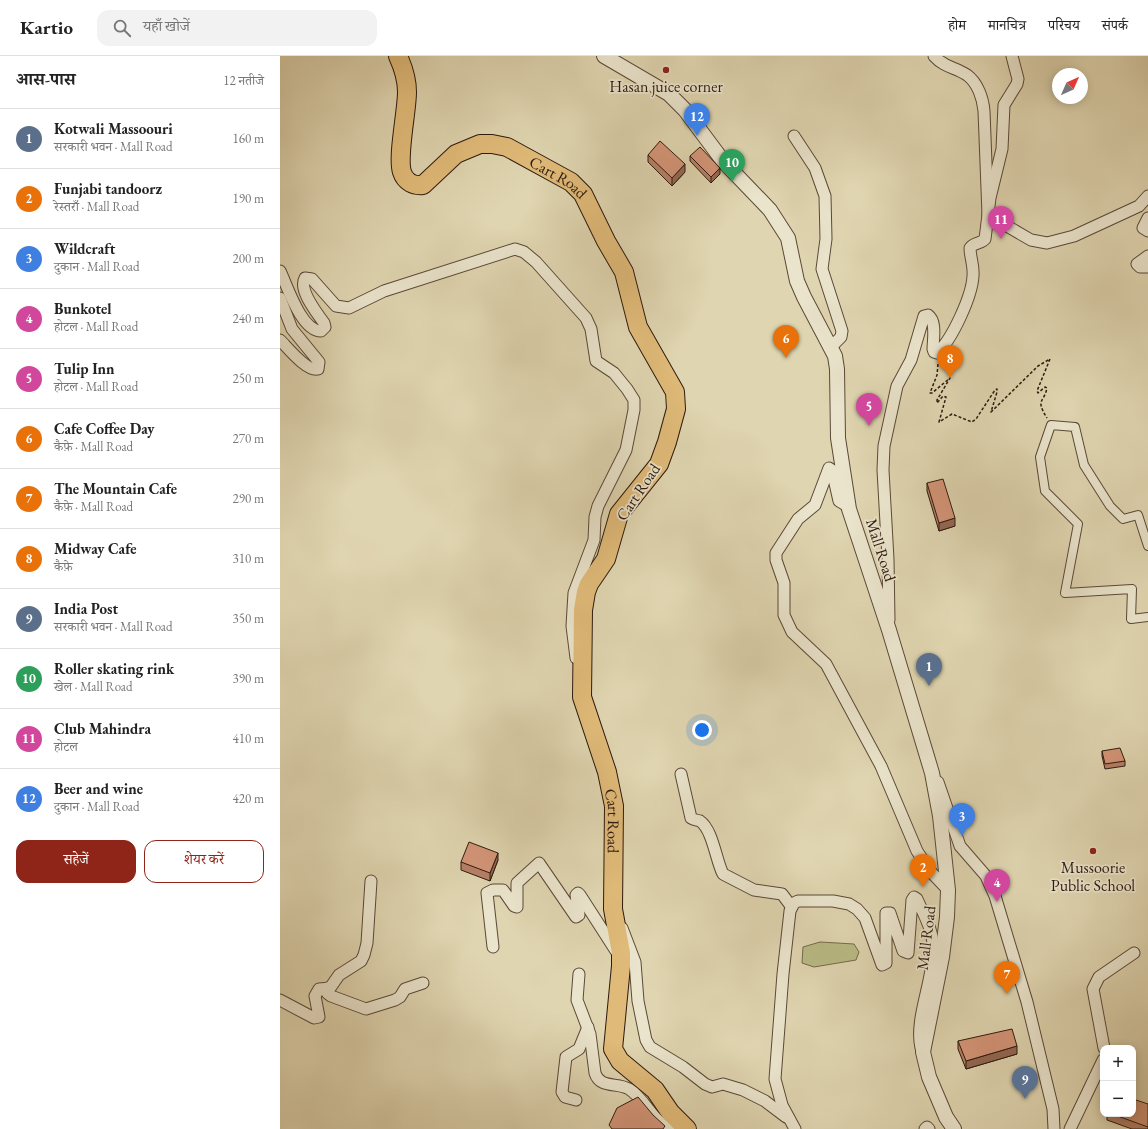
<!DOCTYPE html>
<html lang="hi">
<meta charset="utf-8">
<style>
:root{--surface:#fff;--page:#f2f2f2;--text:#222;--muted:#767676;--line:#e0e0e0;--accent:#8f2418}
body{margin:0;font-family:"EB Garamond","Noto Serif Devanagari",serif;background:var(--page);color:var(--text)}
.controls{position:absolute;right:12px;bottom:12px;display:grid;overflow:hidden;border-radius:8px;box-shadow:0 2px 10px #0003}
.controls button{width:36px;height:36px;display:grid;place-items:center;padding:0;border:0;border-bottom:1px solid var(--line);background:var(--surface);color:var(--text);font:20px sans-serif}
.compass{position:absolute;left:772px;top:12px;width:36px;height:36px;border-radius:50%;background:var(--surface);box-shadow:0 2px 10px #0003;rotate:45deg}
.you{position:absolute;left:422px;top:674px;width:14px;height:14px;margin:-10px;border:3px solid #fff;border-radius:50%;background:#1a73e8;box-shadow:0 0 0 6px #1a73e833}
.badge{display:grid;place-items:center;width:26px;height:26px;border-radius:50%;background:var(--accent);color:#fff;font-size:13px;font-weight:700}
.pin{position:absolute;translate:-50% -33px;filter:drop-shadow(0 1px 2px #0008)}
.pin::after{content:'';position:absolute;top:21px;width:14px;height:12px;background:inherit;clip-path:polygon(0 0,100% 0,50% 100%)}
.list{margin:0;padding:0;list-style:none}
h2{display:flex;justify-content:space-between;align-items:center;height:52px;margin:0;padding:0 16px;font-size:17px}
h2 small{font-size:13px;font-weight:400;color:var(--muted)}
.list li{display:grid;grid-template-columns:26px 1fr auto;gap:12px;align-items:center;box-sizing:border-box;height:60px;padding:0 16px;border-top:1px solid var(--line)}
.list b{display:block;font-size:15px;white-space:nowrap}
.list p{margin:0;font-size:13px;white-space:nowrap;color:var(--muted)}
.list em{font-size:13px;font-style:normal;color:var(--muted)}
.actions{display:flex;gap:8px;padding:12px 16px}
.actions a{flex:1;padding:9px 0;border:1px solid var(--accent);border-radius:12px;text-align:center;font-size:14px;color:var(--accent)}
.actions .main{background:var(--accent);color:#fff}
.icon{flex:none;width:22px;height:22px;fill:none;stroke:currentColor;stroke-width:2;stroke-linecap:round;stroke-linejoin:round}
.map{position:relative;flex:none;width:868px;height:1073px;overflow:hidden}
header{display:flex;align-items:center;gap:24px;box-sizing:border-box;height:56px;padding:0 20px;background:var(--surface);border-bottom:1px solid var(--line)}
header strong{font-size:19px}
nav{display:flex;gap:22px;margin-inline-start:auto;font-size:14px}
.search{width:280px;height:36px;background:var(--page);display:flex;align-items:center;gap:10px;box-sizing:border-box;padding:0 14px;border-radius:12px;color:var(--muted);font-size:15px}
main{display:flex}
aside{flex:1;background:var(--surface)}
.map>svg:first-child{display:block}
</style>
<header>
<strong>Kartio</strong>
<div class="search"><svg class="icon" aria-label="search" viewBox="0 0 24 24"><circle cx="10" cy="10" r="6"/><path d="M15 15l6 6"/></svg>यहाँ खोजें</div>
<nav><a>होम</a><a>मानचित्र</a><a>परिचय</a><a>संपर्क</a></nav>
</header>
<main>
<aside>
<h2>आस-पास<small>12 नतीजे</small></h2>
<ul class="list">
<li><span class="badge" style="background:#5c6f8a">1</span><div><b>Kotwali Massoouri</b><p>सरकारी भवन · Mall Road</p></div><em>160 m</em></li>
<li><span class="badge" style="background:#e8710a">2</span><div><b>Funjabi tandoorz</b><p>रेस्तराँ · Mall Road</p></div><em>190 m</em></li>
<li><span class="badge" style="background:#3f7fe0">3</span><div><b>Wildcraft</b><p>दुकान · Mall Road</p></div><em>200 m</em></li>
<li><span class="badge" style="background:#d1479c">4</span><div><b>Bunkotel</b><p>होटल · Mall Road</p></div><em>240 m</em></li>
<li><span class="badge" style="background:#d1479c">5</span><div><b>Tulip Inn</b><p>होटल · Mall Road</p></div><em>250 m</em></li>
<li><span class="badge" style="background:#e8710a">6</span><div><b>Cafe Coffee Day</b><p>कैफ़े · Mall Road</p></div><em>270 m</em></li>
<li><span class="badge" style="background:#e8710a">7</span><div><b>The Mountain Cafe</b><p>कैफ़े · Mall Road</p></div><em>290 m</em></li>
<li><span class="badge" style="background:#e8710a">8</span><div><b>Midway Cafe</b><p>कैफ़े</p></div><em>310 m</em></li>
<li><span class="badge" style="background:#5c6f8a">9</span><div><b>India Post</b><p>सरकारी भवन · Mall Road</p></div><em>350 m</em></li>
<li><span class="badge" style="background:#2e9e5b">10</span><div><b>Roller skating rink</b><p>खेल · Mall Road</p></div><em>390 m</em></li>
<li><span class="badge" style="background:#d1479c">11</span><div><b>Club Mahindra</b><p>होटल</p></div><em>410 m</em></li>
<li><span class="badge" style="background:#3f7fe0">12</span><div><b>Beer and wine</b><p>दुकान · Mall Road</p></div><em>420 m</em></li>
</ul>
<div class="actions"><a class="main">सहेजें</a><a>शेयर करें</a></div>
</aside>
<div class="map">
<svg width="868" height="1073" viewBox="0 0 868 1073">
<rect width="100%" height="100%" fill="#dfd5b0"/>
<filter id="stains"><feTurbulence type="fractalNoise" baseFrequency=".005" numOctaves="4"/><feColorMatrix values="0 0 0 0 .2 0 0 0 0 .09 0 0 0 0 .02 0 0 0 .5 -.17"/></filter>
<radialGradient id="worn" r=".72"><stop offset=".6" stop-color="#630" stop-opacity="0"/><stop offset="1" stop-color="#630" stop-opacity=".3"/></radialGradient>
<polygon fill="#b9bb86" stroke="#736a4a" points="540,886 574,888 579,896 576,904 534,911 522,907 523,891"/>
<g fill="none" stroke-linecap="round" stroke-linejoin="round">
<g stroke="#5a4937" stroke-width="10">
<polyline id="pedestrian" points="868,490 858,459 843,463 830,450 804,409 795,371 771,369 760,401 765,435 798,468 785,537 852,533 851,563 868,561"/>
</g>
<g stroke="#5a4937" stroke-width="13">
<g id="minor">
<path d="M654,0C665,12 675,11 687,19C698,27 703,43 704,55L708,159L751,184L767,187L794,180L859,150L868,140"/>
<polyline points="514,80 535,112 545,140 546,183 542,213 562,275 561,281 552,290"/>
<polyline points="868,162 863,172 868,175"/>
<polyline points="868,200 857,208 860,211 868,211"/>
<path d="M0,215C7,229 21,275 41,275L45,271L44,267C37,257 18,234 25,222L32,223L56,250L69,252L104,235L235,193L244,196L256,206L306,262L311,273L316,305L334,317L347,333L354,344V354L346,394L318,450L315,461L314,484L294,537L292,570L296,602"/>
<path d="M0,242L12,273L39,306L38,313C27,316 8,292 0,284"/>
<polyline points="569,451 559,445 552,414 549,412 535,449 518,463 496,497 496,504 504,527 504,559 512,576 546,608 601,710 637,795 651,816 668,834"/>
<path d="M609,564L608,503L603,414L604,390L617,330L631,304L644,260L648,259C657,265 653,284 653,293L654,296L657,297C672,284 692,240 693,220C694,210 690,201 690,192C694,186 701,188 705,183L710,142L722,93L724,49L737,28L738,23L732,0"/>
<path d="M401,718L411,762C414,764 417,764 420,765C433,774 436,805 443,818L474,834L502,838L511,850"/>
<polyline points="658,726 680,790 706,820 715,840 747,946 773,1053 774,1073"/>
<polyline points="342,872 355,906 358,945 366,984 370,991 403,1011 425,1028 432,1031 443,1028 463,1034 485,1045 506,1061"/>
<polyline points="213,891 207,837 213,834 223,834 234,850 237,851 237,827 259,807 296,861 299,859 296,839 298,837 300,839 336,895"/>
<path d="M299,918L297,944L310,978L315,1017C320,1033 337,1026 349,1033C365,1043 372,1064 389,1073"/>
<polyline points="47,932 47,937 51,940 86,953 115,944 120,941 125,933 143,927"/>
<polyline points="0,944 34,962 39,961 35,940 39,933 50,932 59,919 81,905 84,899 87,887 91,825"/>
<polyline points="824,992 813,933 819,921 854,897"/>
<polyline points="296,1044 285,1041 282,1036 286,1001 299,993 308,971"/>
<path d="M515,1073L502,1049L495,1023L503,918L510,855L514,847L518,845H553L569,848L577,853L585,862L602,909L606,907V857H610L623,895L628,897L632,844L634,841L637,843C643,857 653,874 653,890C655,922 634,962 641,992"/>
<polyline points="645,1073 647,1071 649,1073"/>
<polyline points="790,1073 823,1004"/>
</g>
</g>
<g stroke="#5a4937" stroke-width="16">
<polyline id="tertiary" points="324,0 389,38 405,54 443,105 490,154 508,182 517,225 524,241 555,300 557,313 558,382 569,453 609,574 652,717 660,760 668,834 667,861 662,901 643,996 649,1021 666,1061 674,1073"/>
</g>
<g stroke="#2d1a0f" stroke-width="20">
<g id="trunk">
<path id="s1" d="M118,0C123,11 127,23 127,36C127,55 117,101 122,116C125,126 134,130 143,129L176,98L200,88H212L227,91L291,126L303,138L326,185L344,216L358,271L395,336L396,353L387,386L379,408L339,458L326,503L309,528L306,536L303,554L302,641L327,716L334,750L333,853L341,897V910L333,993L340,1005L375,1034L390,1056L407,1073"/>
</g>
</g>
<path stroke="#2d1a0f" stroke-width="1.5" stroke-dasharray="3 2" stroke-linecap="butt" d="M658,308L657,319L650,337H652L670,322L657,344V347L663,340L666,341L659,366L672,358L692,366L696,363L715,334L717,333V336L711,356L758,310L770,303L757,335L758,337L765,331L767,332C764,347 755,343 767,362"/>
<use href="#pedestrian" stroke="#eae4cc" stroke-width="8"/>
<use href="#minor" stroke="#eae4cc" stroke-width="11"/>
<use href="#tertiary" stroke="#eae4cc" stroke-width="14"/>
<use href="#trunk" stroke="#e0ba78" stroke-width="18"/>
</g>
<g fill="#b68067" stroke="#2d1a0f">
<polygon points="368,99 405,116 392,130 368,106"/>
<polygon points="410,100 440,118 431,127 410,105"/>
<polygon points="647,427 675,470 659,475 647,435"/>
<polygon points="822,695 845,705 845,710 825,713 822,700"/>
<polygon points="218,804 210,825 181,814 181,806"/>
<polygon points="678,985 737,998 686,1013 678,993"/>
<polygon points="868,1048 868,1073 852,1073 827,1064 827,1058 853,1058"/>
</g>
<g fill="#946854" stroke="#2d1a0f">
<polygon points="405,108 405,116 392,130 392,122"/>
<polygon points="440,112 440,118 431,127 431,121"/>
<polygon points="675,462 675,470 659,475 659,467"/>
<polygon points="218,797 218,804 210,825 210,817"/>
<polygon points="737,990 737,998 686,1013 686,1005"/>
</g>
<g fill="#d49578" stroke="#2d1a0f">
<polygon points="380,85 405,108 392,122 368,99"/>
<polygon points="420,91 440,112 431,121 410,100"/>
<polygon points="663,423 675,462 659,467 647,427"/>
<polygon points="840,692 845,705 825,708 822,695"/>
<polygon points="189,786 218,797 210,817 181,806"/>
<polygon points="732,973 737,990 686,1005 678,985"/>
<polygon points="358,1041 373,1059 385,1070 383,1073 332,1073 329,1069 337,1052"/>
<polygon points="853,1043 868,1048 868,1071 832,1058 853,1058"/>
</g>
<g fill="#8f2418" stroke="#eae4cc" stroke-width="1.5">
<circle cx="386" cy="14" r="4"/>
<circle cx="813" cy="795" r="4"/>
</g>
<g text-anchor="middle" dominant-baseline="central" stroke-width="3.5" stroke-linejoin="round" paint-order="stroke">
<g font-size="16" fill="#2d1a0f" stroke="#eae4cc">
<text x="386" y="30">Hasan juice corner</text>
<text x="813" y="811">Mussoorie<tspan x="813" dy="18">Public School</tspan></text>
</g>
<g font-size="16" fill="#2d1a0f" stroke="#eae4cc">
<text stroke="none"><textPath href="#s1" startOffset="303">Cart Road</textPath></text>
<text transform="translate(358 436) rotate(-56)">Cart Road</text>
<text transform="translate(601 494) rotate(72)">Mall Road</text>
<text stroke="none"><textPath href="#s1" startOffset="1011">Cart Road</textPath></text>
<text transform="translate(646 882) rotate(-83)">Mall Road</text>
</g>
</g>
<rect width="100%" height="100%" filter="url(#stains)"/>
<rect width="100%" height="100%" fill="url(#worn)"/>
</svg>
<div class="controls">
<button>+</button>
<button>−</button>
</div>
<svg class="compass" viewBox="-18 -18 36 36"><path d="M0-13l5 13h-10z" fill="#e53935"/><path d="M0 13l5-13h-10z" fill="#767676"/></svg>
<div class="you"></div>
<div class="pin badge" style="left:649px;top:630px;background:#5c6f8a">1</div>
<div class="pin badge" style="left:643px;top:831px;background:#e8710a">2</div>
<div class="pin badge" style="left:682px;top:780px;background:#3f7fe0">3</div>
<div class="pin badge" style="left:717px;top:846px;background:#d1479c">4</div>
<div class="pin badge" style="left:589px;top:370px;background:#d1479c">5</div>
<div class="pin badge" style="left:506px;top:302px;background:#e8710a">6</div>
<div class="pin badge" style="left:727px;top:938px;background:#e8710a">7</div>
<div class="pin badge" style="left:670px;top:322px;background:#e8710a">8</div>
<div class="pin badge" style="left:745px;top:1043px;background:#5c6f8a">9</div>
<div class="pin badge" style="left:452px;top:126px;background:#2e9e5b">10</div>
<div class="pin badge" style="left:721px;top:183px;background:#d1479c">11</div>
<div class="pin badge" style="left:417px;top:80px;background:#3f7fe0">12</div>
</div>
</main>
